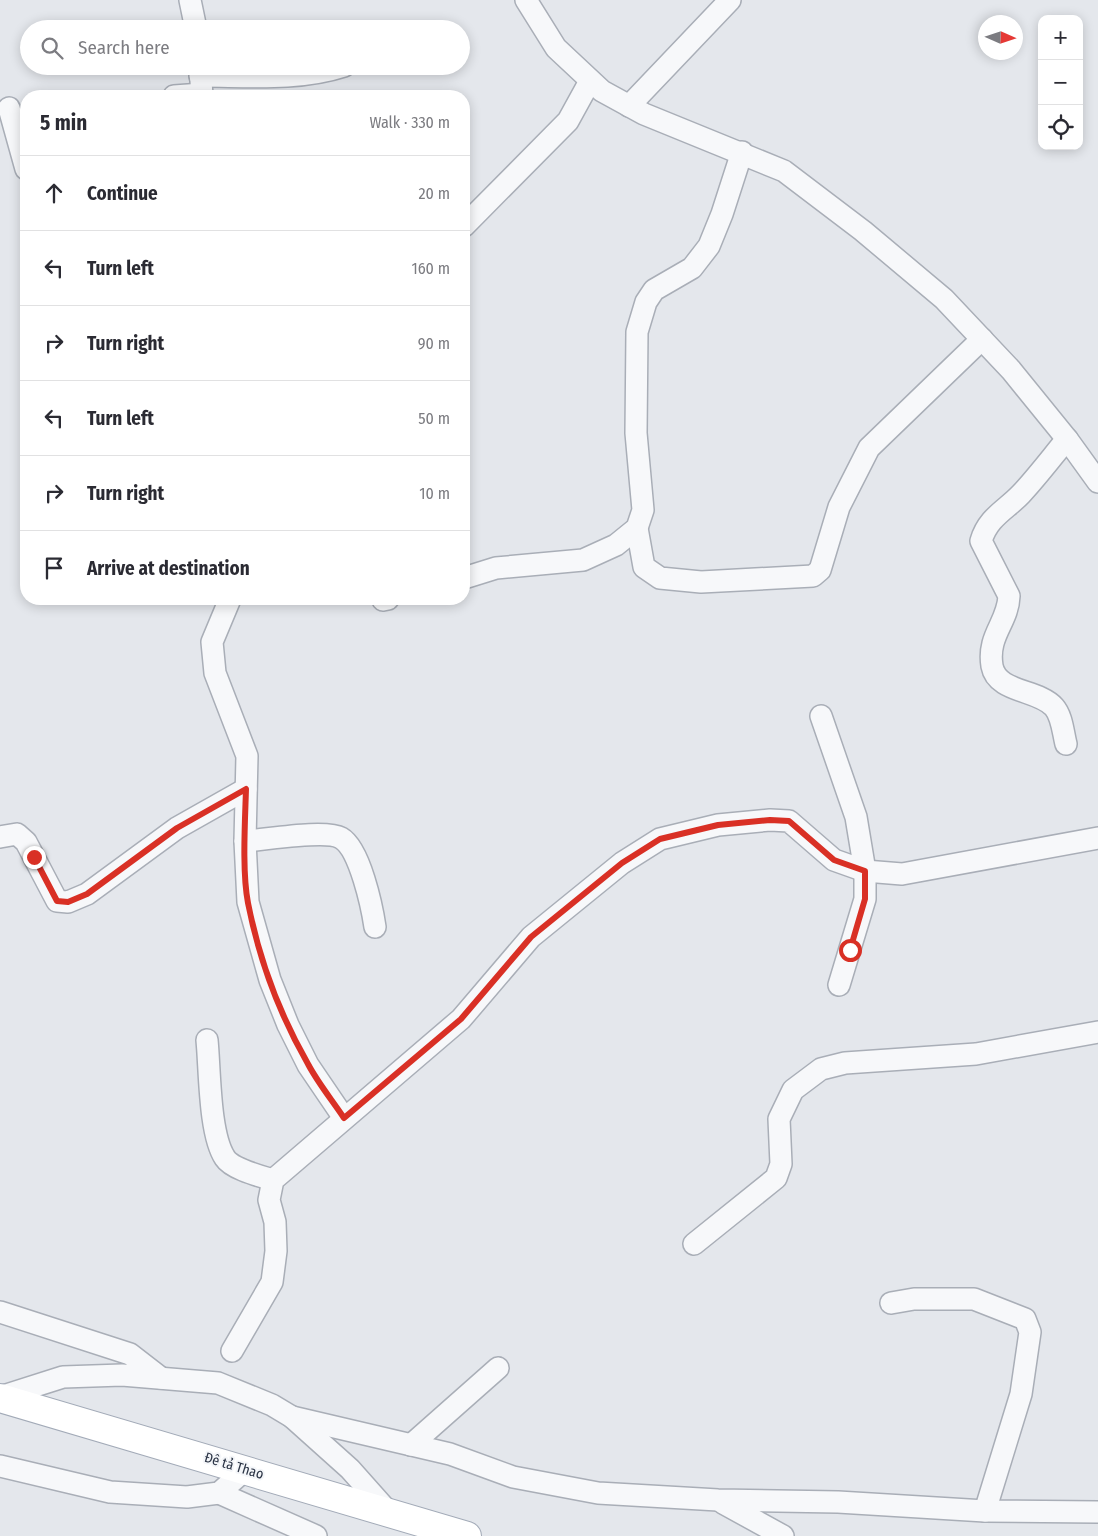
<!DOCTYPE html>
<meta charset="utf-8">
<style>
:root{--surface:#fff;--page:#f2f2f3;--text:#2b2b33;--muted:#7c7c81;--line:#e1e1e2}
body{margin:0;font-family:"Fira Sans Condensed",sans-serif;background:var(--page);color:var(--text)}
.controls{position:absolute;right:15px;top:15px;display:grid;overflow:hidden;border-radius:10px;box-shadow:0 2px 12px #0003}
.controls button{width:45px;height:45px;display:grid;place-items:center;padding:0;border:0;border-bottom:1px solid var(--line);background:var(--surface);color:var(--text);font:25px sans-serif}
.compass{position:absolute;left:978px;top:15px;width:45px;height:45px;border-radius:50%;background:var(--surface);box-shadow:0 2px 12px #0003;rotate:93deg}
.stop{position:absolute;width:15px;height:15px;margin:-11px;border:4px solid #d93025;border-radius:50%;background:#fff}
.stop.end{background:#d93025;border-color:#fff;box-shadow:0 1px 5px #0008}
.list{margin:0;padding:0;list-style:none}
h2{display:flex;justify-content:space-between;align-items:center;height:65px;margin:0;padding:0 20px;font-size:21px}
h2 small{font-size:16px;font-weight:400;color:var(--muted)}
.list li{display:grid;grid-template-columns:32px 1fr auto;gap:15px;align-items:center;box-sizing:border-box;height:75px;padding:0 20px;border-top:1px solid var(--line)}
.list b{display:block;font-size:19px;white-space:nowrap}
.list em{font-size:16px;font-style:normal;color:var(--muted)}
.icon{flex:none;width:28px;height:28px;fill:none;stroke:currentColor;stroke-width:2;stroke-linecap:round;stroke-linejoin:round}
.map{position:relative;flex:none;width:1098px;height:1536px;overflow:hidden}
.search{position:absolute;background:var(--surface);box-shadow:0 2px 12px #0003;left:20px;top:20px;width:450px;height:55px;display:flex;align-items:center;gap:12px;box-sizing:border-box;padding:0 18px;border-radius:28px;color:var(--muted);font-size:19px}
.panel{position:absolute;background:var(--surface);box-shadow:0 2px 12px #0003;left:20px;top:90px;width:450px;height:515px;border-radius:20px}
.map>svg:first-child{display:block}
</style>
<div class="map">
<svg width="1098" height="1536" viewBox="0 0 1098 1536">
<rect width="100%" height="100%" fill="#e4e7ec"/>
<g fill="none" stroke-linecap="round" stroke-linejoin="round">
<g stroke="#a9aeb7" stroke-width="24">
<g id="street">
<polyline points="190,0 196,29"/>
<polyline points="526,0 556,48 602,91 644,114 784,171 863,231 944,299 1011,370 1067,439 1098,482"/>
<polyline points="200,66 202,96"/>
<path d="M200,76C248,76 298,81 344,66"/>
<polyline points="174,96 202,94"/>
<polyline points="629,106 730,0"/>
<polyline points="9,108 26,169"/>
<polyline points="464,226 568,121 590,81"/>
<polyline points="637,528 644,567 660,578 701,582 813,576 820,570 839,507 869,448 982,339"/>
<polyline points="464,578 496,568 583,560 616,545 637,528 643,510 636,433 637,332 646,302 654,290 692,268 709,246 722,214 742,152"/>
<polyline points="230,599 212,642 215,673 247,756 245,841 248,902 270,980 288,1025 308,1065 344,1118"/>
<polyline points="383,600 388,599"/>
<polyline points="821,716 856,817 865,871 865,899 839,985"/>
<path d="M1066,744C1063,732 1062,716 1054,707C1038,689 997,693 992,666C987,635 1008,623 1009,596L981,541C988,517 1006,510 1021,494C1037,477 1052,457 1067,439"/>
<polyline points="0,837 17,834 26,842 57,901 68,902 87,894 177,828 246,789"/>
<path d="M245,841C265,840 325,829 341,838C360,849 372,907 375,927"/>
<path d="M207,1040C210,1070 209,1134 225,1158C232,1169 260,1176 273,1180"/>
<polyline points="694,1244 776,1178 781,1164 779,1119 793,1090 821,1069 845,1063 976,1054 1098,1032"/>
<polyline points="891,1303 914,1299 974,1299 1025,1319 1030,1332 1021,1394 985,1511"/>
<polyline points="0,1312 130,1354 161,1378"/>
<polyline points="232,1351 272,1282 276,1251 275,1222 269,1200 273,1180 461,1019 531,937 622,863 660,839 718,825 770,820 789,821 834,860 865,871 902,874 1098,838"/>
<polyline points="0,1397 63,1377 122,1375 218,1383 272,1405 292,1417 350,1469 390,1514"/>
<polyline points="292,1417 450,1454 513,1477 598,1493 718,1500 838,1502 985,1511 1098,1512"/>
<polyline points="411,1445 498,1368"/>
<polyline points="0,1466 110,1492 187,1497 219,1493 245,1470"/>
<polyline points="219,1493 316,1536"/>
<polyline points="723,1503 783,1536"/>
</g>
</g>
<g stroke="#a3abb8" stroke-width="30">
<polyline id="primary" points="0,1398 467,1536"/>
</g>
<use href="#street" stroke="#f7f8fa" stroke-width="21"/>
<use href="#primary" stroke="#fff" stroke-width="28"/>
</g>
<g fill="none" stroke-linecap="round" stroke-linejoin="round">
<path stroke="#d93025" stroke-width="6" d="M34,857L57,901L68,902L87,894L177,828L246,789C245,822 242,872 248,903C259,959 280,1015 308,1064C318,1083 332,1100 344,1118L461,1019L531,937L622,863L660,839L718,825L770,820L789,821L834,860L865,871V899L850,950"/>
</g>
<g text-anchor="middle" dominant-baseline="central" stroke-width="4" stroke-linejoin="round" paint-order="stroke">
<g font-size="14" fill="#2b3445" stroke="#f4f6f9">
<text transform="translate(234 1466) rotate(17)">Đê tả Thao</text>
</g>
</g>
</svg>
<div class="controls">
<button>+</button>
<button>−</button>
<button><svg class="icon" aria-label="locate" viewBox="0 0 24 24"><circle cx="12" cy="12" r="6"/><path d="M12 2v4M12 18v4M2 12h4M18 12h4"/></svg></button>
</div>
<svg class="compass" viewBox="-18 -18 36 36"><path d="M0-13l5 13h-10z" fill="#e53935"/><path d="M0 13l5-13h-10z" fill="#7c7c81"/></svg>
<div class="stop" style="left:850px;top:950px"></div>
<div class="stop end" style="left:34px;top:857px"></div>
<div class="search"><svg class="icon" aria-label="search" viewBox="0 0 24 24"><circle cx="10" cy="10" r="6"/><path d="M15 15l6 6"/></svg>Search here</div>
<section class="panel">
<h2>5 min<small>Walk · 330 m</small></h2>
<ul class="list">
<li><svg class="icon" aria-label="ahead" viewBox="0 0 24 24"><path d="M12 20V5M6 11l6-6 6 6"/></svg><div><b>Continue</b></div><em>20 m</em></li>
<li><svg class="icon" aria-label="left" viewBox="0 0 24 24"><path d="M17 20v-9H6M10 6l-5 5 5 5"/></svg><div><b>Turn left</b></div><em>160 m</em></li>
<li><svg class="icon" aria-label="right" viewBox="0 0 24 24"><path d="M7 20v-9h11M14 6l5 5-5 5"/></svg><div><b>Turn right</b></div><em>90 m</em></li>
<li><svg class="icon" aria-label="left" viewBox="0 0 24 24"><path d="M17 20v-9H6M10 6l-5 5 5 5"/></svg><div><b>Turn left</b></div><em>50 m</em></li>
<li><svg class="icon" aria-label="right" viewBox="0 0 24 24"><path d="M7 20v-9h11M14 6l5 5-5 5"/></svg><div><b>Turn right</b></div><em>10 m</em></li>
<li><svg class="icon" aria-label="arrive" viewBox="0 0 24 24"><path d="M6 21V4h12l-3 4 3 4H6"/></svg><div><b>Arrive at destination</b></div></li>
</ul>
</section>
</div>
